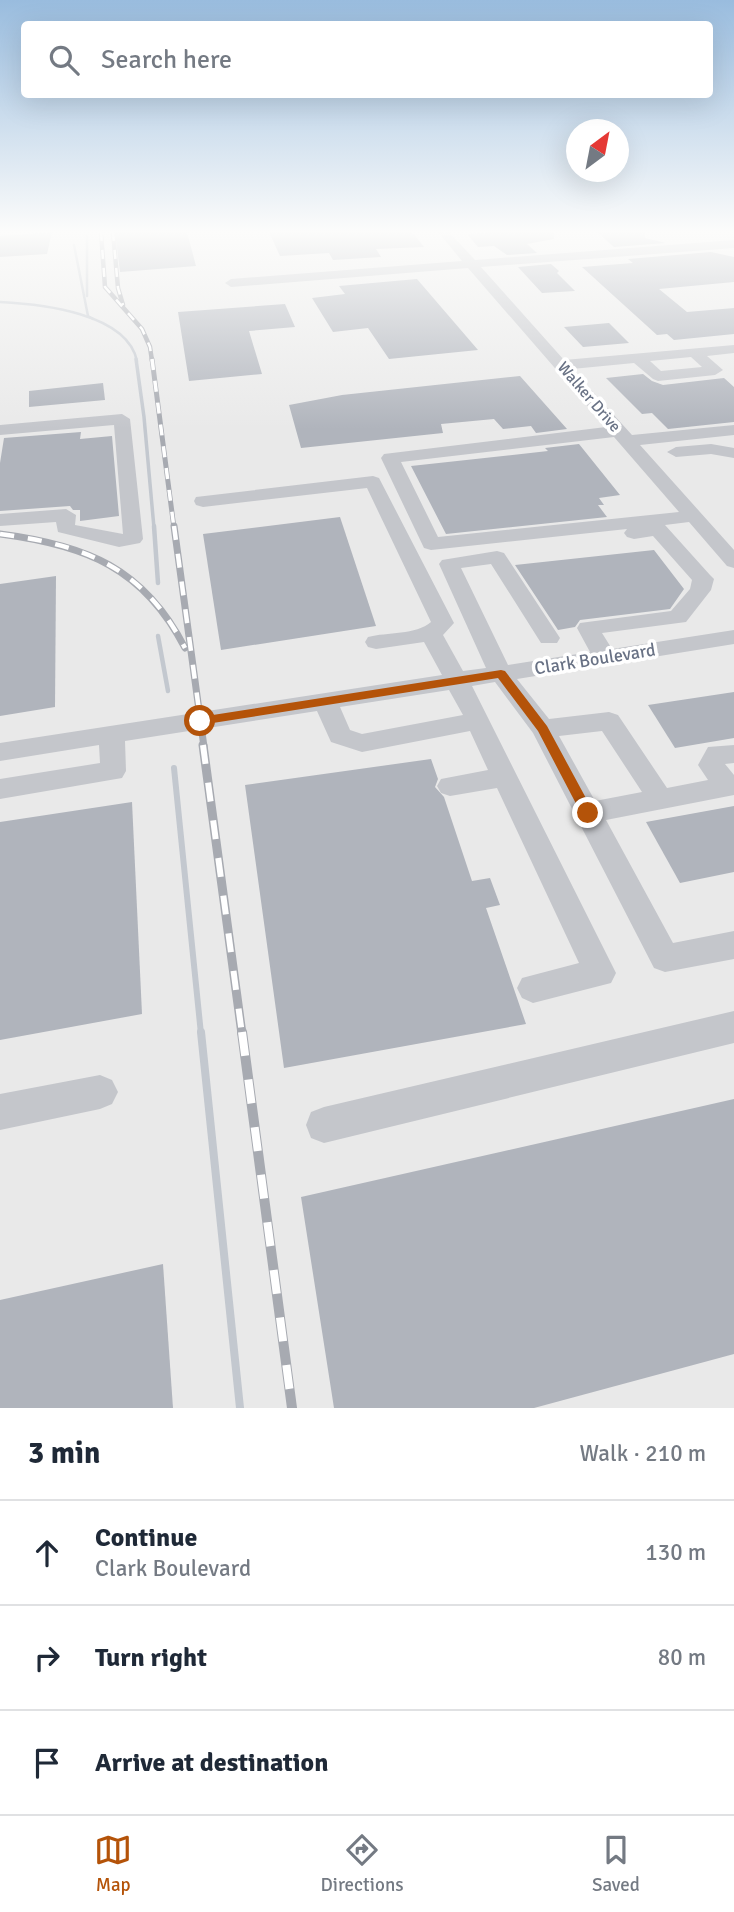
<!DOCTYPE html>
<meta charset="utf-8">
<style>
:root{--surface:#fff;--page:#f6f6f7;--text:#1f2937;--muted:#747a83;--line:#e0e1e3;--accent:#b45309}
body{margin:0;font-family:Signika,sans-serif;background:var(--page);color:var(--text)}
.compass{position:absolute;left:566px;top:119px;width:63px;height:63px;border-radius:50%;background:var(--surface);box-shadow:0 7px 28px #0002;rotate:32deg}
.stop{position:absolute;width:21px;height:21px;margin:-16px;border:5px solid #b45309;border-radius:50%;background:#fff}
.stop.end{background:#b45309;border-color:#fff;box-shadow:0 2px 7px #0008}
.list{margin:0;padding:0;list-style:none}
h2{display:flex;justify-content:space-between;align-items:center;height:91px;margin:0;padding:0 28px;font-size:30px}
h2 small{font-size:23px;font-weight:400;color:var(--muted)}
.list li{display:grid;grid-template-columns:46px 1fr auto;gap:21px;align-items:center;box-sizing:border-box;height:105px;padding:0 28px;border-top:2px solid var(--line)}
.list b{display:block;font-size:26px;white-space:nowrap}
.list p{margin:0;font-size:23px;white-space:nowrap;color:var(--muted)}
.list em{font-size:23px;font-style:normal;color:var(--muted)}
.icon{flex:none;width:38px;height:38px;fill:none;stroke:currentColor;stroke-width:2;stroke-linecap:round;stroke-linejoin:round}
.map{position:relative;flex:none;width:734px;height:1408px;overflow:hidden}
.search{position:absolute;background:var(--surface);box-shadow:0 7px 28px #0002;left:21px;right:21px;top:21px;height:77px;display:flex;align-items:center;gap:18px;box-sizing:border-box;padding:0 24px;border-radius:7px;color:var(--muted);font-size:26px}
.sheet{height:406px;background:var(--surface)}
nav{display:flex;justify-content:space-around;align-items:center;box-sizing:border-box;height:98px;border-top:2px solid var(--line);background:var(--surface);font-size:19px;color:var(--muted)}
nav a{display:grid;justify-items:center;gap:4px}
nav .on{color:var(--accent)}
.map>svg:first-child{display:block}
</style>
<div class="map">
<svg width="734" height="1408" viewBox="0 0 734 1408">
<rect width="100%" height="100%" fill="#f8f8f6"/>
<rect fill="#e9e9e9" x="0" y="232" width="734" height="1176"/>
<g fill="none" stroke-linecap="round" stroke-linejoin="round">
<g stroke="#c3c8cf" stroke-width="2.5">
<polyline points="87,232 87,296"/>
<polyline points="74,245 88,316 93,319"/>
<path d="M0,302C41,304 127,313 137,361"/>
</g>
<polyline stroke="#c3c8cf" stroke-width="3.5" points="136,359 144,417 154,528"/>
<g stroke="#c3c8cf" stroke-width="4.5">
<polyline points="154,526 158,583"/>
<polyline points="158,636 168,691"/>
</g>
<polyline stroke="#c3c8cf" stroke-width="6" points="174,768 201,1034"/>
<polyline stroke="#c3c8cf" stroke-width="8" points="201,1032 240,1408"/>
</g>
<g fill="#b0b4bc">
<polygon points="52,232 47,254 0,257 0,236"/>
<polygon points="115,232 187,232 196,266 120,272"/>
<polygon points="269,232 412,232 424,247 376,249 381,257 333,260 329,253 280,256"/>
<polygon points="489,232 554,232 554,239 527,244 537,253 507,255 494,246 478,247 467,234"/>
<polygon points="597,232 645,232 645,238 666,243 614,247"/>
<polygon points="711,252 734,257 734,282 659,289 687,312 734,308 734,334 674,340 667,334 657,335 582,267 633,263 628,259"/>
<polygon points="551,264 559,271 557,273 575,291 542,293 518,267"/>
<polygon points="417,279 478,350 389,359 368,328 333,332 312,298 345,294 339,286"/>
<polygon points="285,304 295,327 249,331 262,374 189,381 178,312"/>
<polygon points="609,323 629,343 583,347 564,327"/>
<polygon points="643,374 652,381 663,385 724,378 734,387 734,422 668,429 652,413 642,414 606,378"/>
<polygon points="520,376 567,429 536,433 531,426 503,429 494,419 441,424 443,433 301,448 289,405 342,395"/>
<polygon points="103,383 105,400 29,407 29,391"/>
<polygon points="81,432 80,439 112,436 119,516 80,521 80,510 73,510 70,506 0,511 0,463 4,438"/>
<polygon points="579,444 620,495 599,498 604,505 598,505 607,517 446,534 411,466 548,451 545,448"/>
<polygon points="340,517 376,626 221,650 203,534"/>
<polygon points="654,550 684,589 670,609 580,620 575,627 558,630 515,565"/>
<polygon points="56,576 55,707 0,716 0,584"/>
<polygon points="734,692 734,738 675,748 648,705"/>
<polygon points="431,759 438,779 435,787 444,797 472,881 490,878 500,905 486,908 526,1024 284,1068 245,785"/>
<polygon points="132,802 142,1014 0,1040 0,822"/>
<polygon points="734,806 734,872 680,883 646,822"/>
<polygon points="734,1099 734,1354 534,1408 334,1408 301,1197"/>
<polygon points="163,1264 173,1408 0,1408 0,1300"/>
</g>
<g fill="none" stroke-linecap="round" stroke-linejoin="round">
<g fill="#c4c6cb" fill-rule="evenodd">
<path d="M438,232H449L475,260L734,240V248L481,267L564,360L734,345V353L707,356L723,370L715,375L658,381L653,379L634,363L572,369L632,435L734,425V435L640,445L734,550V568L727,566L689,522L665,525L710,575L714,579L711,590L686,622L602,633L612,649L734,630V644L517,679L549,719L609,712L618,715L667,788L708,780L698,765L708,747L734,745V763L725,764L734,775V795L606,820L673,943L734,931V959L665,972L654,968L533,733L495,682L472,686L616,973L611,983L533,1003L522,998L517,988L522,978L579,963L497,788L450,796L441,793L437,786L441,779L488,770L470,731L362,752L331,742L317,711L125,741L126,771L122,778L0,799V779L100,763L99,745L0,761V743L442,675L424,642L376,649L368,647L365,642L368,637C387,632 416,635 431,622L367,488L203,507L196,505L194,501L196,497L373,476L379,478L454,623L443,635L463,671L486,668L439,564L442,560L497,551L504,553L560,638L557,643H541L491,564L461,568L508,665L590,652L577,628L580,623L671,611L690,589L692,580L653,536L634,539L627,537L624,533L627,529L431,550L424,548L381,458L384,454L606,427L468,268L231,287L225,283L231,279L462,261ZM691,357L702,367L661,371L650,361ZM614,437L679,512L438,537L401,462ZM449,690L463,715L362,734L350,730L340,707ZM602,731L642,792L595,801L559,736Z"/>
<polygon points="122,414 130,419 143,539 140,543 119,547 58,532 56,522 0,526 0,514 66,509 76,515 75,525 123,534 114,425 0,435 0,425"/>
<polygon points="711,444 734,448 734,458 711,454 676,457 667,452 676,447"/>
<polygon points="734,1011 734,1043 324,1143 311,1138 306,1125 311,1112 324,1107"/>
<polygon points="100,1075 112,1080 118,1092 112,1104 100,1109 0,1130 0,1094"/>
</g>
<g stroke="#a7aab1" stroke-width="4.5">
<g id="rail-far4">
<polyline points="101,232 105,287 142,329 150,347 152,361"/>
<polyline points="113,232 118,288 123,305"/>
</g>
</g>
<g stroke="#a7aab1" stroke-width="5">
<polyline id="rail-far3" points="152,359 174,528"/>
</g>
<g stroke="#a7aab1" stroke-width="7">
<g id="rail-far2">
<polyline points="174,526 204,747"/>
<path d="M0,534C86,545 144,568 185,648"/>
</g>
</g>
<g stroke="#a7aab1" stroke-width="9">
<polyline id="rail-far1" points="203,745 242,1034"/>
</g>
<g stroke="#a7aab1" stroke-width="10">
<polyline id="rail" points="242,1032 292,1408"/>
</g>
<use href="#rail-far4" stroke="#fff" stroke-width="2.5" stroke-dasharray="9" stroke-linecap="butt"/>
<use href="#rail-far3" stroke="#fff" stroke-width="3.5" stroke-dasharray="11" stroke-linecap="butt"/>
<use href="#rail-far2" stroke="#fff" stroke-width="4.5" stroke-dasharray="14" stroke-linecap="butt"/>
<use href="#rail-far1" stroke="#fff" stroke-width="6" stroke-dasharray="19" stroke-linecap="butt"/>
<use href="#rail" stroke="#fff" stroke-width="8" stroke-dasharray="24" stroke-linecap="butt"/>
</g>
<linearGradient id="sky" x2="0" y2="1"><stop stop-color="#99bcde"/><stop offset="0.54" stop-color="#fcfcfb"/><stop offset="1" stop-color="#fcfcfb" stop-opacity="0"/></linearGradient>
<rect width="734" height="429" fill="url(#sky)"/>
<polygon fill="#b45309" points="501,670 505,671 547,726 594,813 592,817 583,817 538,731 498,678 200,725 194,721 200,717"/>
<g text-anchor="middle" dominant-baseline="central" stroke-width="7" stroke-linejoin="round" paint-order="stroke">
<g font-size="16" fill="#697285" stroke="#fff">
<text transform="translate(589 397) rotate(49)">Walker Drive</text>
</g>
<g font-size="18" fill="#697285" stroke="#fff">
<text transform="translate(595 659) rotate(-9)">Clark Boulevard</text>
</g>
</g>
</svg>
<svg class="compass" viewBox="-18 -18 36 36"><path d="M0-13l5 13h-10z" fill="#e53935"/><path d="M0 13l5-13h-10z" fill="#747a83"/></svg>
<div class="stop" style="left:200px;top:721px"></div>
<div class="stop end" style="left:588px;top:813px"></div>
<div class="search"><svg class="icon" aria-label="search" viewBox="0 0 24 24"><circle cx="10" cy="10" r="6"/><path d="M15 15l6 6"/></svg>Search here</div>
</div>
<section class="sheet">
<h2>3 min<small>Walk · 210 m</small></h2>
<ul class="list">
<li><svg class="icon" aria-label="ahead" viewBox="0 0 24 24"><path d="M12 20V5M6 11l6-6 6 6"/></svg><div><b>Continue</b><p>Clark Boulevard</p></div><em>130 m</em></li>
<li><svg class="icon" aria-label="right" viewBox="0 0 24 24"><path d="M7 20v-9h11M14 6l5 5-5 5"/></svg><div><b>Turn right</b></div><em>80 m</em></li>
<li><svg class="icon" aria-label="arrive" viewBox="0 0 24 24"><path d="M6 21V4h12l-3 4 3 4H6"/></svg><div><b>Arrive at destination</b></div></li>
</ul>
</section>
<nav>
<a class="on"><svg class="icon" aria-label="map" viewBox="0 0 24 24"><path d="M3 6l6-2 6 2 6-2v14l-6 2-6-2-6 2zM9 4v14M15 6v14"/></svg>Map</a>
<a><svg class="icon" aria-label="directions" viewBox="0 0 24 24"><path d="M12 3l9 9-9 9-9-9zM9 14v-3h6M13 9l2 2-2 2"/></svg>Directions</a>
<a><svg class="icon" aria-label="saved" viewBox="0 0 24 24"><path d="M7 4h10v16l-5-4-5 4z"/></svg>Saved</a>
</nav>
